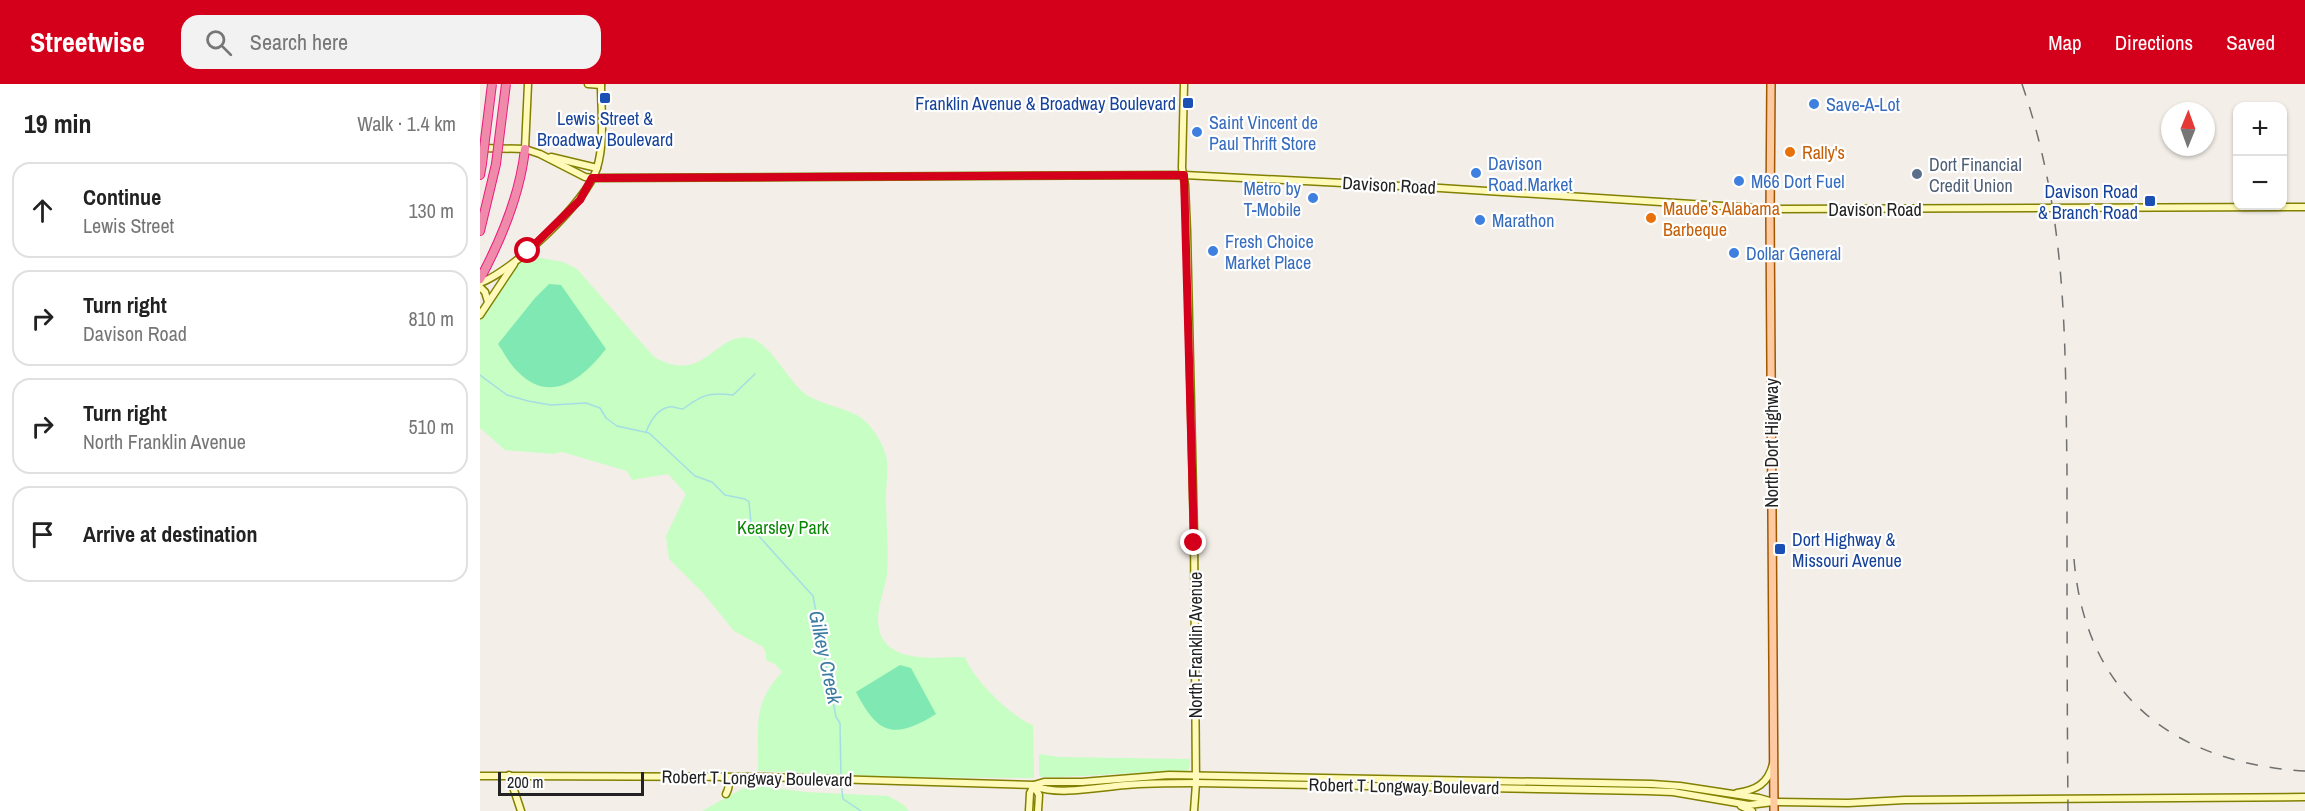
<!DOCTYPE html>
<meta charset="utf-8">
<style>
:root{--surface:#fff;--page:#f2f2f2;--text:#222;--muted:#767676;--line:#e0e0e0;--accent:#d4001b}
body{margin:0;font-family:"Archivo Narrow",sans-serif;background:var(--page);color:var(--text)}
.controls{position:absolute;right:18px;top:18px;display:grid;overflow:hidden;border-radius:12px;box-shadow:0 2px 4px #0004}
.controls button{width:54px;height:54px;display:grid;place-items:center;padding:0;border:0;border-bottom:2px solid var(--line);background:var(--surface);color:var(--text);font:30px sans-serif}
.compass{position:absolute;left:1681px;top:18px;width:54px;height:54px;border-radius:50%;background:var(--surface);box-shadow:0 2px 4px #0004;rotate:1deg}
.scale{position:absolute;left:18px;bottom:15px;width:146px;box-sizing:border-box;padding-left:6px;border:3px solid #222;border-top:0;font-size:16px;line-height:21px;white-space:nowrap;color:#222;-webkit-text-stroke:4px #fff;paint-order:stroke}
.stop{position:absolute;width:18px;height:18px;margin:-14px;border:4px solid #d4001b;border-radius:50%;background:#fff}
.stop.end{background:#d4001b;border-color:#fff;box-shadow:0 2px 6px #0008}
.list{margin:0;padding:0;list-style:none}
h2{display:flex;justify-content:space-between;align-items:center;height:78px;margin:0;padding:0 24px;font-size:26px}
h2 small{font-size:20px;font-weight:400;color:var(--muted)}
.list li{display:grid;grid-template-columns:39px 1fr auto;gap:18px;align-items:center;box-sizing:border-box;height:96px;margin:0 12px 12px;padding:0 12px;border:2px solid var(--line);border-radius:18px}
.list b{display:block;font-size:22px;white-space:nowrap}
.list p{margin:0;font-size:20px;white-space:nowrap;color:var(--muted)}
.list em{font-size:20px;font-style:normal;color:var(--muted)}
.icon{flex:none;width:33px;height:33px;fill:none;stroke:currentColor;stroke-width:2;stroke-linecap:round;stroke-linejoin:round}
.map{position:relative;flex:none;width:1825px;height:727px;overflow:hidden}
header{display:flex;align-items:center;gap:36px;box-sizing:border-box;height:84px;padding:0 30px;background:var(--accent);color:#fff}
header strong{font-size:28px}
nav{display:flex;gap:33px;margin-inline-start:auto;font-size:21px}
.search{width:420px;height:54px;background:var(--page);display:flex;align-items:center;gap:15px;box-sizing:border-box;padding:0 21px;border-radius:18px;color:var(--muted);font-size:22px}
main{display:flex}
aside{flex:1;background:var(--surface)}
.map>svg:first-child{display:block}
</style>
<header>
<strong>Streetwise</strong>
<div class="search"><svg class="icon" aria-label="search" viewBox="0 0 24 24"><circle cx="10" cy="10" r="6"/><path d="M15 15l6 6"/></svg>Search here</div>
<nav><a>Map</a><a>Directions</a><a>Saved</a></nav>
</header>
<main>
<aside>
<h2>19 min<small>Walk · 1.4 km</small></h2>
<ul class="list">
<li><svg class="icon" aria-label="ahead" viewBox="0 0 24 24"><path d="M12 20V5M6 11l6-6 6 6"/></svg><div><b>Continue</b><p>Lewis Street</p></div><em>130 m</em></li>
<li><svg class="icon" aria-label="right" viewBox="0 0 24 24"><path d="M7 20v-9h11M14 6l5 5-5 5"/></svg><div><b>Turn right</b><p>Davison Road</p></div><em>810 m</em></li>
<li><svg class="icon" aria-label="right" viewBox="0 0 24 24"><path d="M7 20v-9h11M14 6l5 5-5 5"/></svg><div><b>Turn right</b><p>North Franklin Avenue</p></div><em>510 m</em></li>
<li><svg class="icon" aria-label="arrive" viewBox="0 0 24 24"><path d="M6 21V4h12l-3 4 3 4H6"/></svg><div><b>Arrive at destination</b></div></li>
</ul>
</aside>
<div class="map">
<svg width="1825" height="727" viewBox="0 0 1825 727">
<rect width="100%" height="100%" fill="#f3eee8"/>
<g fill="#c6fec3">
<path d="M56,173L83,178L97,185L174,273C226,302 233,248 270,254C288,257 309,297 324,309C339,321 374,325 385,337C394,345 403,360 406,372C409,384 406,400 406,413C406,438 409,465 407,490C405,505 398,520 398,535C398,582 454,573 485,573C493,595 531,633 553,641L554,694L418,693L278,687C279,644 271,621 302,588L296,581L286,576V569L283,563L254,547L223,509L189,475L186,452L206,410L188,390L152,396L147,387L82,368L73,370L25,366L0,344V233L34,180Z"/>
<path d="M559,670L579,673L710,675L709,684L706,688C657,687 610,693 561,693L559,690Z"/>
<polygon points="269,701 326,708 408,712 424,721 429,727 222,727"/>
</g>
<g fill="#80e8b3">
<path d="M69,200L81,201L126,265C103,294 71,322 37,287C29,279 24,269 18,260L55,214Z"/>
<path d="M420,581L431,584L456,630C414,656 398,651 376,608Z"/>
</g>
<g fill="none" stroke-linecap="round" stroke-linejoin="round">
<g stroke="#a5dde4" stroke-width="1.5">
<polyline points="0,291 27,311 48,317 71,321 106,319 120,324 126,334 137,342 169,349 215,392 232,398 245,411 265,415 269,418 271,439 277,450 333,512 356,633 360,639 361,694"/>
<path d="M166,348C170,338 177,325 189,323C194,322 198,325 203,325C222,311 228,308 253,311L275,290"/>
<polyline points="361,699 363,715 381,727"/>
</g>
<g stroke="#828000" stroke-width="9">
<g id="secondary">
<polyline points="108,0 121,1"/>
<polyline points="704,0 702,84 705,101 707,148 714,450 716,699 714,727"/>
<polyline points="0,64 45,65 60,70 105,93 113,94 704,91 960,104 1290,125 1825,123"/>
<polyline points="45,65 48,0"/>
<polyline points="71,73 117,84"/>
<path d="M0,199C33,187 107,118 117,84C125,57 121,27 121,0"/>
<polyline points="0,203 5,208 8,218"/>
<polyline points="0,231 34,180"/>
<polyline points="29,691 41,727"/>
<polyline points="0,692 278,693 554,701 564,698 602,698 689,691 1172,700 1200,702 1279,714 1293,718"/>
<path d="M242,693C250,697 250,702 246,710"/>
<path d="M554,702C579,712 619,703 646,701C669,699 693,699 716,699L1167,707L1193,708L1269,721L1293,718L1368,719L1425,716L1825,713"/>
<polyline points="554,702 559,711 558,727"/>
<path d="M1257,709C1276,706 1288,700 1293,680"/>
<polyline points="1261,722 1272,727"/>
<polyline points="549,727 550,709 554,701"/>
</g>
</g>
<g stroke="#a05700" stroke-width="10">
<polyline id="primary" points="1291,0 1290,132 1294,727"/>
</g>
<g stroke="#ec1a7d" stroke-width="10">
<g id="highway">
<polyline points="0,91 2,80"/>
<polyline points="0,147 16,80"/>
<path d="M0,195C22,154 40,111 45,65"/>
</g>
</g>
<use href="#secondary" stroke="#fffaba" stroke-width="6"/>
<use href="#primary" stroke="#ffcaa1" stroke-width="7"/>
<use href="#highway" stroke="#f08aaa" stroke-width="8"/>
<g stroke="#707070" stroke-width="1.5" stroke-dasharray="12 12" stroke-linecap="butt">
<path d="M1542,0C1587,131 1585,250 1587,386C1587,500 1587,613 1588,727"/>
<path d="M1594,475C1605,610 1693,679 1825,687"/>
</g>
<g stroke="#ec1a7d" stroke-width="10" stroke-linecap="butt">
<g id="highway-bridge">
<polyline points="2,80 12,0"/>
<polyline points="16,80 26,0"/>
</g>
</g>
<use href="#highway-bridge" stroke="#f08aaa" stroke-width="8"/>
</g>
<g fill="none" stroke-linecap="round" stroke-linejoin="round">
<polyline stroke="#d4001b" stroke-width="8" points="48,167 100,116 112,94 704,91 714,459"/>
</g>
<g fill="#1a4fb4" stroke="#fff" stroke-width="2">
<rect x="119" y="8" width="12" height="12" rx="3"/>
<rect x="702" y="13" width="12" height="12" rx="3"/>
<rect x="1664" y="111" width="12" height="12" rx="3"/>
<rect x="1294" y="459" width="12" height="12" rx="3"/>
</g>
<g fill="#3f7fe0" stroke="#fff" stroke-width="2">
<circle cx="1334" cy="20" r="6"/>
<circle cx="717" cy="48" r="6"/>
<circle cx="996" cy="89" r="6"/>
<circle cx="1259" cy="97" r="6"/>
<circle cx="833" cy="114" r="6"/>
<circle cx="1000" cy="136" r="6"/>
<circle cx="733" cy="167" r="6"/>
<circle cx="1254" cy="169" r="6"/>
</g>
<g fill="#e8710a" stroke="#fff" stroke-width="2">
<circle cx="1310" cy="68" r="6"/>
<circle cx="1171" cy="134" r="6"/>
</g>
<circle fill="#5c6f8a" stroke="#fff" stroke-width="2" cx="1437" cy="90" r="6"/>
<g text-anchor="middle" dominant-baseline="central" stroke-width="4.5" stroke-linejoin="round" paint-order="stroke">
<g font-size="18" fill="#164399" stroke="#fff" text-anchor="end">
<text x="696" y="19">Franklin Avenue &amp; Broadway Boulevard</text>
<text x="125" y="34" text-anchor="middle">Lewis Street &amp;<tspan x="125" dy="21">Broadway Boulevard</tspan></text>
<text x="1658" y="107">Davison Road<tspan x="1658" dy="21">&amp; Branch Road</tspan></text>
<text x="1312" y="455" text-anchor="start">Dort Highway &amp;<tspan x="1312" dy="21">Missouri Avenue</tspan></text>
</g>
<g font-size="18" fill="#366cbe" stroke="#fff" text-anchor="start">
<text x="1346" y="20">Save-A-Lot</text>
<text x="729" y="38">Saint Vincent de<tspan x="729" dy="21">Paul Thrift Store</tspan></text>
<text x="1008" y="79">Davison<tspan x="1008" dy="21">Road Market</tspan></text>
<text x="1271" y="97">M66 Dort Fuel</text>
<text x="821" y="104" text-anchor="end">Metro by<tspan x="821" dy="21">T-Mobile</tspan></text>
<text x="1012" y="136">Marathon</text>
<text x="745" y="157">Fresh Choice<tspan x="745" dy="21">Market Place</tspan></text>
<text x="1266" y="169">Dollar General</text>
</g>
<g font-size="18" fill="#c56008" stroke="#fff" text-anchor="start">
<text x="1322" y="68">Rally's</text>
<text x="1183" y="124">Maude's Alabama<tspan x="1183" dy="21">Barbeque</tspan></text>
</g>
<g font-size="18" fill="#4e5e75" stroke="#fff" text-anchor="start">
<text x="1449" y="80">Dort Financial<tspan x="1449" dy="21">Credit Union</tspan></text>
</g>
<g font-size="18" fill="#222" stroke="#fff">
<text transform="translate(909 101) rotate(3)">Davison Road</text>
<text x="1395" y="125">Davison Road</text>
<text transform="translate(1291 359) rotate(-90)">North Dort Highway</text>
<text transform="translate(715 561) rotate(-90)">North Franklin Avenue</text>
<text transform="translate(277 694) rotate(1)">Robert T Longway Boulevard</text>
<text transform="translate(924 702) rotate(1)">Robert T Longway Boulevard</text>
</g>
<g font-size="18" fill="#088802" stroke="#fff">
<text x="303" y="443">Kearsley Park</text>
</g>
<g font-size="20" font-style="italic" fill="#3c7ca2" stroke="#fff">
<text transform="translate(346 573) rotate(78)">Gilkey Creek</text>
</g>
</g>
</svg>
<div class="controls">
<button>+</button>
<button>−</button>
</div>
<svg class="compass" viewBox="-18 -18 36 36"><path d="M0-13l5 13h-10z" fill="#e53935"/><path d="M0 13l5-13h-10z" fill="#767676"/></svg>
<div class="scale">200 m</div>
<div class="stop" style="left:48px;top:167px"></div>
<div class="stop end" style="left:714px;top:459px"></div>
</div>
</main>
